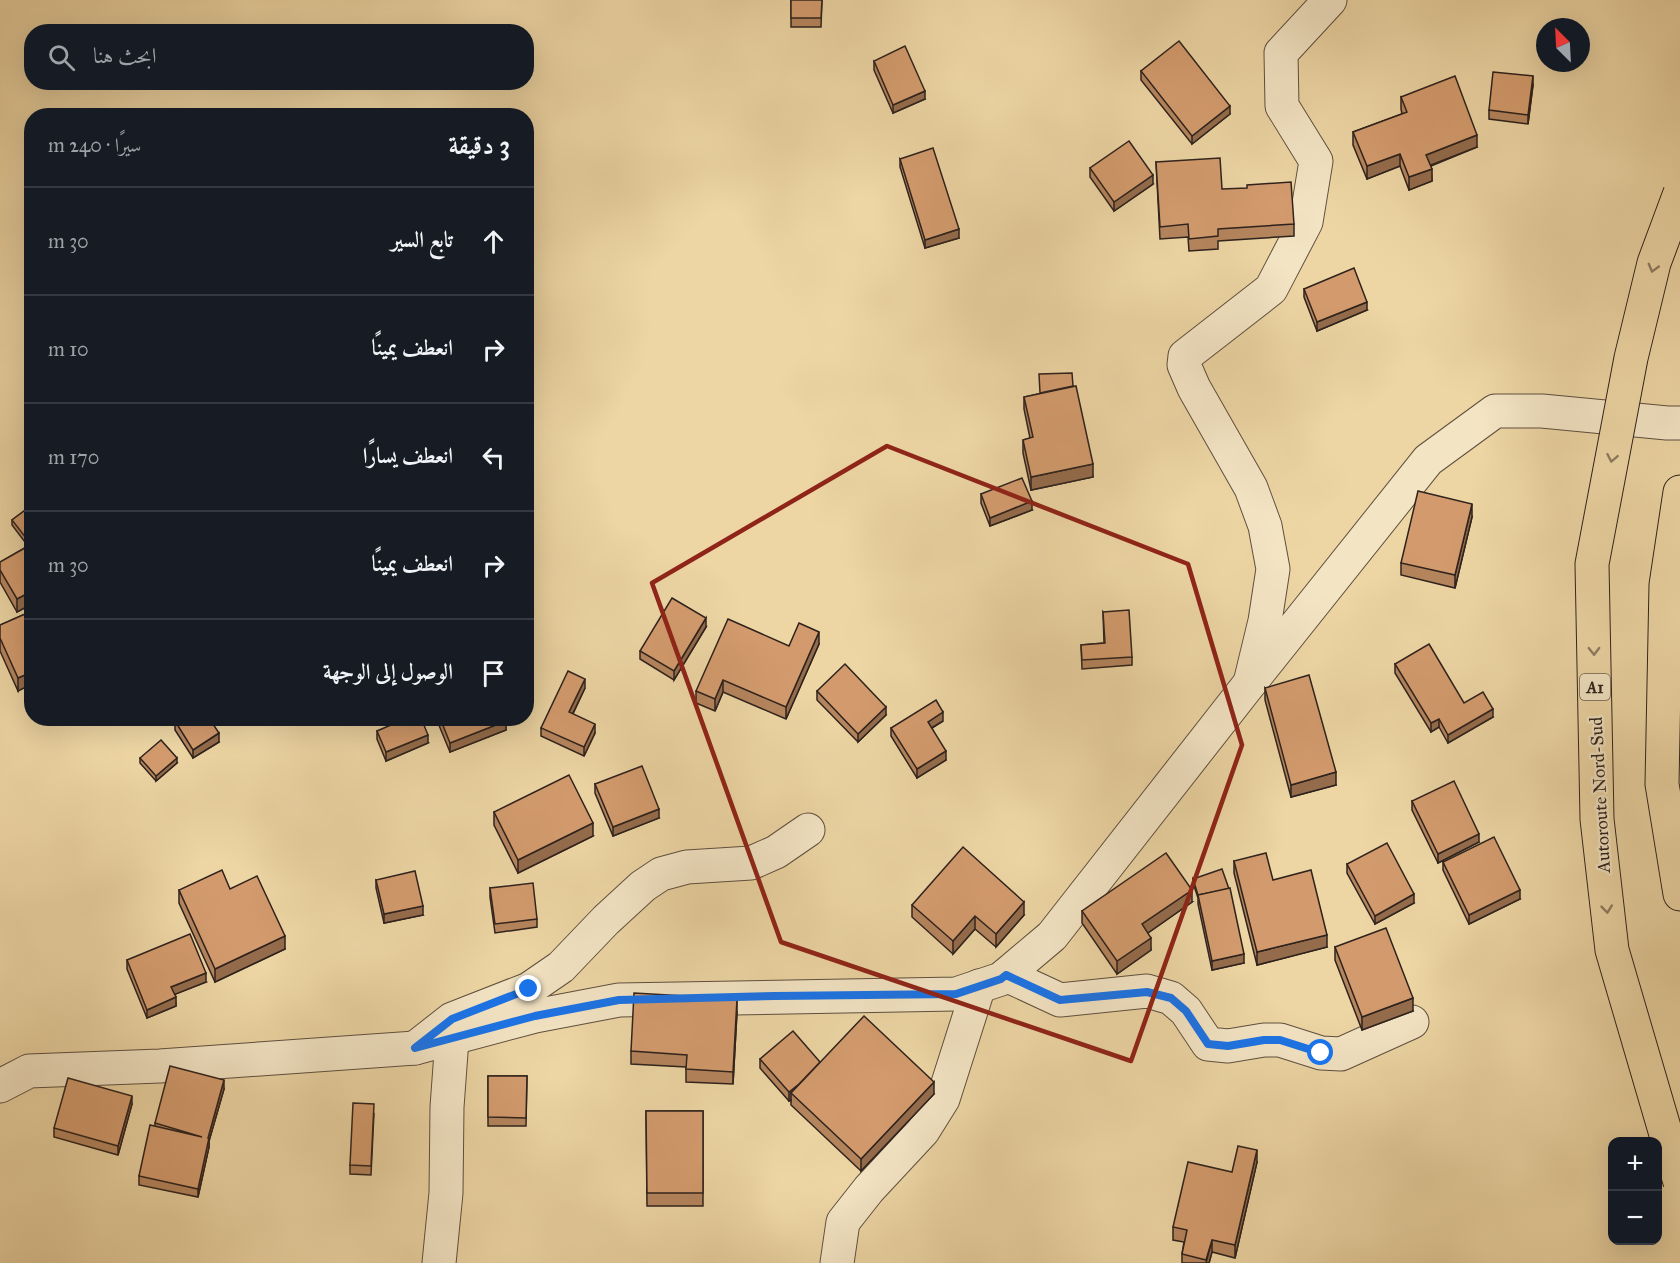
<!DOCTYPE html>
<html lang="ar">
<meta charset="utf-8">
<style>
:root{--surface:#171b24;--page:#242831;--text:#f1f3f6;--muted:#9ea1a6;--line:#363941}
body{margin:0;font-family:"IM FELL Great Primer",Amiri,serif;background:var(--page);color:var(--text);direction:rtl}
.controls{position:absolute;right:18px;bottom:18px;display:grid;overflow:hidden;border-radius:12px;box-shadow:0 6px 24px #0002}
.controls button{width:54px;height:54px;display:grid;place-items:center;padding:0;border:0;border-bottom:2px solid var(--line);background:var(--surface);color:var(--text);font:30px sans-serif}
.compass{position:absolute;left:1536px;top:18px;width:54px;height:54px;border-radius:50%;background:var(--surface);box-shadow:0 6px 24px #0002;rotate:336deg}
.stop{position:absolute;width:18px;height:18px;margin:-14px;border:4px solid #1a73e8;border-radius:50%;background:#fff}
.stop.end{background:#1a73e8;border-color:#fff;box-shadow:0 2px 6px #0008}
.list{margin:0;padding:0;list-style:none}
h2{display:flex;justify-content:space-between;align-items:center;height:78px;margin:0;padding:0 24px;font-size:26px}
h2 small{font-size:20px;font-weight:400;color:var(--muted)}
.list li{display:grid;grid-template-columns:39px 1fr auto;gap:18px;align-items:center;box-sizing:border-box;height:108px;padding:0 24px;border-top:2px solid var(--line)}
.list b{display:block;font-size:22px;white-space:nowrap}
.list em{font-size:20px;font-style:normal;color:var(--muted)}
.icon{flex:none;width:33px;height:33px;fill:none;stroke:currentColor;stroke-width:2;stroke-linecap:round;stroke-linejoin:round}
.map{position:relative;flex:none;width:1680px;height:1263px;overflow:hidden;direction:ltr}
.search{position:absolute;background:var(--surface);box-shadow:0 6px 24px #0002;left:24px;top:24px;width:510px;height:66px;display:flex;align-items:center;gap:15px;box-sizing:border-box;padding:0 21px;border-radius:24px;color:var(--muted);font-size:22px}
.panel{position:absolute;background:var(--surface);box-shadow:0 6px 24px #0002;left:24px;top:108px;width:510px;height:618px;border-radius:24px;direction:rtl}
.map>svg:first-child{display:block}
</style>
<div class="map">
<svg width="1680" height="1263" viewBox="0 0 1680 1263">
<rect width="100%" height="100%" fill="#edd5a4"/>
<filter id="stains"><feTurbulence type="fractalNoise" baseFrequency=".00333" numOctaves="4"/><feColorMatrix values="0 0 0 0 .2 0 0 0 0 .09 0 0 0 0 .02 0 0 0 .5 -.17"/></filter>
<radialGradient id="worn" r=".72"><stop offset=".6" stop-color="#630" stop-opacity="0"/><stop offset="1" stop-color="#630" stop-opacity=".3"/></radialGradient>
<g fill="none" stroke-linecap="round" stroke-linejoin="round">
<g stroke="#5e4f3f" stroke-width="35">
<g id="minor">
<polyline points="1250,683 1265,621 1273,569 1265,526 1251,488 1194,388 1184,365 1185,356 1271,289 1306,222 1316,161 1282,106 1281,53 1330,0"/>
<polyline points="1006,975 1060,1000 1147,991 1171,998 1186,1011 1208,1044 1228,1046 1264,1040 1280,1040 1321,1053 1341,1054 1412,1022"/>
<polyline points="415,1048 452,1019 529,989 561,967 606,920 643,886 661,874 687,867 751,863 776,852 808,830"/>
<polyline points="439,1263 446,1193 447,1107 452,1039"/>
<polyline points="837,1263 843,1222 869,1189 923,1131 943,1099 979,986"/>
</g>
</g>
<g stroke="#5e4f3f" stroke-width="35">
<polyline id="tertiary" points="0,1086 29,1071 160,1066 415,1048 535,1016 619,1000 956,994 1001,979 1052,936 1250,683 1428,460 1495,411 1542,411 1667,423 1680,423"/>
</g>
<g stroke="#2e221d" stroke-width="35">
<polyline id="motorway" points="1680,492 1666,585 1662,784 1680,894"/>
</g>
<use href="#minor" stroke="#f3e4c4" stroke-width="33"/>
<use href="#tertiary" stroke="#f3e4c4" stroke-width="33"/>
<use href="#motorway" stroke="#edd5a4" stroke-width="33"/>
<g stroke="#2e221d" stroke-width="35" stroke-linecap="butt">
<polyline id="motorway-bridge" points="1680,193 1654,263 1631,358 1592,564 1597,819 1612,950 1680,1182"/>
</g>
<use href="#motorway-bridge" stroke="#edd5a4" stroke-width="33"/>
</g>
<g fill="#b5855e" stroke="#2e221d" stroke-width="1.5">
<polygon points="791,0 822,0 821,27 791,27"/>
<polygon points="874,61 925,99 893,113 874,70"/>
<polygon points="1141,71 1230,114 1192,144 1141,80"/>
<polygon points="1533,85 1528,124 1489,119 1489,110"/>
<polygon points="1401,97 1477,147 1431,166 1432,181 1409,190 1400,166 1367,179 1353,145 1353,132 1402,114 1401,109"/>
<polygon points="900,159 959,238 925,248 900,167"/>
<polygon points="1156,162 1222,189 1294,224 1294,236 1218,241 1218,249 1189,251 1188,237 1160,239"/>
<polygon points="1090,168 1153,184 1114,211 1090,177"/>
<polygon points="1304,289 1367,310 1317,331 1304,297"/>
<polygon points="1073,386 1093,477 1031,490 1023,453 1023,440 1030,438 1024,409 1024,397"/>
<polygon points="32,462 32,486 26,478 26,466"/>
<polygon points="981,494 1032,510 990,526 981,503"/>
<polygon points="32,505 32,604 17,612 0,582 0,562 28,546 12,525 12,520"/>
<polygon points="1472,517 1455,588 1401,575 1401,563"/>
<polygon points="32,611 18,691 0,651 0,625"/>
<polygon points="1103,612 1132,657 1132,665 1082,669 1081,645 1104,643"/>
<polygon points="706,627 674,680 640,659 640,651"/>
<polygon points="819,644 786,719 723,692 715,711 696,703 696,691 789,646"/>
<polygon points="1395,664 1464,703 1493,717 1448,743 1439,727 1431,732 1395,673"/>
<polygon points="585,688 573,714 595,733 584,756 541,736 541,728"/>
<polygon points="1265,688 1336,785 1291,797 1265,700"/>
<polygon points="817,691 886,715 858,742 817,700"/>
<polygon points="436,718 505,718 506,730 450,752"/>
<polygon points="175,721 219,742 193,758 175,730"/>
<polygon points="943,721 932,728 946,760 917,778 891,736 891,728"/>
<polygon points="377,731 428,743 386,761 377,739"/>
<polygon points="140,758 177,763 156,781 140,763"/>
<polygon points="595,784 659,818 613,836 595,793"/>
<polygon points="1412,801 1479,842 1438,863 1412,810"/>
<polygon points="494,812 593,836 518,873 494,825"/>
<polygon points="1234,861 1273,880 1327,947 1257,965 1234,873"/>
<polygon points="1443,862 1520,899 1469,924 1443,870"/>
<polygon points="1347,864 1414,903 1375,924 1347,873"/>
<polygon points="1193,879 1244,963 1212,970 1198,904 1198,898 1193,883"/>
<polygon points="376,880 423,915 384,923 376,888"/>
<polygon points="490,888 537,919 537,927 495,933 490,897"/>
<polygon points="230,889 285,949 215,982 179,903 179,890"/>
<polygon points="1192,902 1148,933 1151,950 1117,974 1082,923 1082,911"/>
<polygon points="912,905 1024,915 996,947 975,929 953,954 912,917"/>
<polygon points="1335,947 1413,1011 1362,1030 1335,960"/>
<polygon points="127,960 206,982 175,994 176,1006 147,1018 127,969"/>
<polygon points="737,1012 733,1084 686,1082 686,1067 631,1064 631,1051"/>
<polygon points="760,1059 820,1062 934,1094 861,1171 791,1105 791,1100 789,1101 760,1068"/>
<polygon points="488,1076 527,1076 526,1126 488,1126"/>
<polygon points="224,1089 209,1141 209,1147 198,1197 139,1185 139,1176 155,1126 155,1123"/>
<polygon points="132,1104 118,1155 54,1137 54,1128"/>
<polygon points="646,1111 703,1111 703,1206 647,1206"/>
<polygon points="374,1113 371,1175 350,1174 350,1165"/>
<polygon points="1257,1162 1235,1258 1212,1252 1209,1263 1182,1263 1182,1254 1184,1242 1173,1240 1173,1227 1232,1172"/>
</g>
<g fill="#946c4c" stroke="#2e221d" stroke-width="1.5">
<polygon points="1533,76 1533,85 1528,124 1528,115"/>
<polygon points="925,91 925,99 893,113 893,105"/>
<polygon points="1230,106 1230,114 1192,144 1192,136"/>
<polygon points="1477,135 1477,147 1426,167 1426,155"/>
<polygon points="1400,154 1400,166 1367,179 1367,166"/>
<polygon points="1432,169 1432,181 1409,190 1409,177"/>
<polygon points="1153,175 1153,184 1114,211 1114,202"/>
<polygon points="959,229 959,238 925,248 925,240"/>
<polygon points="1367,302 1367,310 1317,331 1317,322"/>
<polygon points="1093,464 1093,477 1031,490 1031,477"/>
<polygon points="1032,501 1032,510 990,526 990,518"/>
<polygon points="1472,504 1472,517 1455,588 1455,575"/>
<polygon points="32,591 32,604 17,612 17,599"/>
<polygon points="706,618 706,627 674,680 674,671"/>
<polygon points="819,632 819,644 786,719 786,707"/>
<polygon points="32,672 32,684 18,691 18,678"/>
<polygon points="585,679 585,688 569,721 569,712"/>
<polygon points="723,680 723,692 715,711 715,699"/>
<polygon points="886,707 886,715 858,742 858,734"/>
<polygon points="1493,709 1493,717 1448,743 1448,735"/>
<polygon points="943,712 943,721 928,730 928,722"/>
<polygon points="1439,719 1439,727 1431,732 1431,723"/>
<polygon points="506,721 506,730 450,752 450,743"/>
<polygon points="595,724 595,733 584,756 584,747"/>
<polygon points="219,733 219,742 193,758 193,750"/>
<polygon points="428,735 428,743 386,761 386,752"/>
<polygon points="946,751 946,760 917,778 917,769"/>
<polygon points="177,758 177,763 156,781 156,776"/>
<polygon points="1336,772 1336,785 1291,797 1291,785"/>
<polygon points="659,809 659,818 613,836 613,827"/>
<polygon points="593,823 593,836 518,873 518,860"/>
<polygon points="1479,834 1479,842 1438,863 1438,854"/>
<polygon points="1192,890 1192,902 1142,937 1142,924"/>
<polygon points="1520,890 1520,899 1469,924 1469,915"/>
<polygon points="1414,894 1414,903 1375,924 1375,916"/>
<polygon points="1024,902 1024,915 996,947 996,934"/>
<polygon points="423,906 423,915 384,923 384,914"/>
<polygon points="975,916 975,929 953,954 953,941"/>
<polygon points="1327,935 1327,947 1257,965 1257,952"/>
<polygon points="285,936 285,949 215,982 215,969"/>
<polygon points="1151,938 1151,950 1117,974 1117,961"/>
<polygon points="1244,954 1244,963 1212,970 1212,961"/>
<polygon points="206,973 206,982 171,996 171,987"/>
<polygon points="176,997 176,1006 147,1018 147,1010"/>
<polygon points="1413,998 1413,1011 1362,1030 1362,1017"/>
<polygon points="737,999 737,1012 733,1084 733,1072"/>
<polygon points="822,1064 791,1093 791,1100 789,1101 789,1092"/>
<polygon points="224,1080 224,1089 209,1141 209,1147 198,1197 198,1189 208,1138"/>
<polygon points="934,1082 934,1094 861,1171 861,1159"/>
<polygon points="132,1096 132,1104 118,1155 118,1146"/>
<polygon points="1257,1150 1257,1162 1235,1258 1235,1245"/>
<polygon points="1212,1240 1212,1252 1209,1263 1206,1263"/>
</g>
<g fill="#d39b6d" stroke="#2e221d" stroke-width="1.5">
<polygon points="791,0 822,0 821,18 791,18"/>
<polygon points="1179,41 1230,106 1192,136 1141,71"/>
<polygon points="905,46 925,91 893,105 874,61"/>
<polygon points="1493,72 1533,76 1528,115 1489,110"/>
<polygon points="1455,76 1477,135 1426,155 1432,169 1409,177 1400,154 1367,166 1353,132 1407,112 1401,97"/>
<polygon points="1129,141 1153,175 1114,202 1090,168"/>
<polygon points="933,148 959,229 925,240 900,159"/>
<polygon points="1220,158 1222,189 1247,188 1247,185 1291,182 1294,224 1218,229 1218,236 1189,239 1188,224 1160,227 1156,162"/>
<polygon points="1354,268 1367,302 1317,322 1304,289"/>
<polygon points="1072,373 1073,386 1040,393 1039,374"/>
<polygon points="1076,386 1093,464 1031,477 1023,440 1033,437 1024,397"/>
<polygon points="32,462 32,473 26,466"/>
<polygon points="1022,478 1032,501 990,518 981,494"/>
<polygon points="1418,491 1472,504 1455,575 1401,563"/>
<polygon points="32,505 32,542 30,543 12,520"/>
<polygon points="32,544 32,591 17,599 0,570 0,562"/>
<polygon points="672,598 706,618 674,671 640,651"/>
<polygon points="1129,610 1132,657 1082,660 1081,645 1105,643 1103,612"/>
<polygon points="32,611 32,672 18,678 0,638 0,625"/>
<polygon points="728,619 789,646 799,623 819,632 786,707 723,680 715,699 696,691"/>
<polygon points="1429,644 1464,703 1483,692 1493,709 1448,735 1439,719 1431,723 1395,664"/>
<polygon points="845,664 886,707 858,734 817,691"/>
<polygon points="568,671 585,679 569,712 595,724 584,747 541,728"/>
<polygon points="1309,675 1336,772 1291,785 1265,688"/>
<polygon points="936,700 943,712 928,722 946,751 917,769 891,728"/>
<polygon points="179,718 209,718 219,733 193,750 175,721"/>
<polygon points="407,718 421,718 428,735 386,752 377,731"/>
<polygon points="440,718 505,718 506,721 450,743"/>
<polygon points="161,740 177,758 156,776 140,758"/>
<polygon points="642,766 659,809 613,827 595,784"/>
<polygon points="569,775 593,823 518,860 494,812"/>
<polygon points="1454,781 1479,834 1438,854 1412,801"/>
<polygon points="1494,837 1520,890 1469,915 1443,862"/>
<polygon points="1387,843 1414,894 1375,916 1347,864"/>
<polygon points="963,847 1024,902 996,934 975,916 953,941 912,905"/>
<polygon points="1166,853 1192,890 1142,924 1151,938 1117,961 1082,911"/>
<polygon points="1266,853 1273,880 1311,870 1327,935 1257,952 1234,861"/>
<polygon points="1222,869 1229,889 1198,895 1193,879"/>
<polygon points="222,870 230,889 257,876 285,936 215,969 179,890"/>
<polygon points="415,871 423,906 384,914 376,880"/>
<polygon points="533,883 537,919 495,924 490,888"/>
<polygon points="1230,888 1244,954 1212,961 1198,895"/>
<polygon points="1386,928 1413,998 1362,1017 1335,947"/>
<polygon points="190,934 206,973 171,987 176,997 147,1010 127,960"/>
<polygon points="634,993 737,999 733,1072 686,1069 687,1055 631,1051"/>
<polygon points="864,1016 934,1082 861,1159 791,1093"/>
<polygon points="793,1031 820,1062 799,1084 789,1092 760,1059"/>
<polygon points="170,1066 224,1080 208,1138 209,1138 198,1189 139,1176 150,1125 202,1137 155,1123"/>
<polygon points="488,1076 527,1076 526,1118 488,1117"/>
<polygon points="68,1078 132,1096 118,1146 54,1128"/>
<polygon points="353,1103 374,1104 371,1166 350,1165"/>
<polygon points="646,1111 703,1111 703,1193 647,1193"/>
<polygon points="1238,1146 1257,1150 1235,1245 1212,1240 1206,1260 1182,1254 1187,1230 1173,1227 1188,1162 1232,1172"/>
</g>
<defs><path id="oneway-chevron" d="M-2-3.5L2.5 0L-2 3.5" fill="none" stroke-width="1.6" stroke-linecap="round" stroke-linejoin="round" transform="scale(1.5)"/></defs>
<g stroke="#8e7c60">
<use href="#oneway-chevron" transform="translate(1653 268) rotate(105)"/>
<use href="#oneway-chevron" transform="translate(1612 458) rotate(101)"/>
<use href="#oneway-chevron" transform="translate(1594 651) rotate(89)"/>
<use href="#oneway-chevron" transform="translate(1607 909) rotate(84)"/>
</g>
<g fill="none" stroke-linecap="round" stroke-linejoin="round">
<polyline stroke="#1a73e8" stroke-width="8" points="529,989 452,1019 415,1048 535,1016 619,1000 775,996 956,994 1001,979 1006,975 1060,1000 1147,992 1171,998 1186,1011 1208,1044 1228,1046 1264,1040 1280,1040 1321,1053"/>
</g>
<path fill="none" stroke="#8f2418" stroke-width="4.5" stroke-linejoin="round" d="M887,446L1188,564L1242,745L1131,1061L781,942L652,583Z"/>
<g text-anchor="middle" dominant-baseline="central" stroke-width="4.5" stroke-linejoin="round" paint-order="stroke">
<rect fill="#f3e4c4" stroke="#695c4f" stroke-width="1.5" x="1580" y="674" width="30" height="26" rx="4.5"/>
<g font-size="16" font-weight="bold" fill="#2e221d">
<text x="1595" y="687">A1</text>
</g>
<g font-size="18" fill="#2e221d" stroke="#f3e4c4">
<text transform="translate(1600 795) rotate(-93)">Autoroute Nord-Sud</text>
</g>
</g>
<rect width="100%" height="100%" filter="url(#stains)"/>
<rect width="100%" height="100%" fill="url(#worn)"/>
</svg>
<div class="controls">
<button>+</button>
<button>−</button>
</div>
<svg class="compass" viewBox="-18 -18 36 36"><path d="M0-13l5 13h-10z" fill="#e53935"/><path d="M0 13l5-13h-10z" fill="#9ea1a6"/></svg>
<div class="stop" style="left:1321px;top:1053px"></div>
<div class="stop end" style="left:529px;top:989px"></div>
<div class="search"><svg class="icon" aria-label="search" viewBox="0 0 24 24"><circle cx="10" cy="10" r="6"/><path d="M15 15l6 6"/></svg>ابحث هنا</div>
<section class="panel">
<h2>3 دقيقة<small>سيرًا · 240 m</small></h2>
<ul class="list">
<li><svg class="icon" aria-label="ahead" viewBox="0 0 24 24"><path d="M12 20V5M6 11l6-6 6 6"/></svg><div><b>تابع السير</b></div><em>30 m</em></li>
<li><svg class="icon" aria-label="right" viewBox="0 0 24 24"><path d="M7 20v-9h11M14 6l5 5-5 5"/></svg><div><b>انعطف يمينًا</b></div><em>10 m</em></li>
<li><svg class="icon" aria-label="left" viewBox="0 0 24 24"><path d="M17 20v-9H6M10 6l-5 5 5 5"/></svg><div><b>انعطف يسارًا</b></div><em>170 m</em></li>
<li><svg class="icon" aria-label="right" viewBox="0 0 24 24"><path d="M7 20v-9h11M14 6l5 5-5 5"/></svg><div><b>انعطف يمينًا</b></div><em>30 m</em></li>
<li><svg class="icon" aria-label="arrive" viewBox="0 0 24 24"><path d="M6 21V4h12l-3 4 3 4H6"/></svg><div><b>الوصول إلى الوجهة</b></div></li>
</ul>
</section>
</div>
